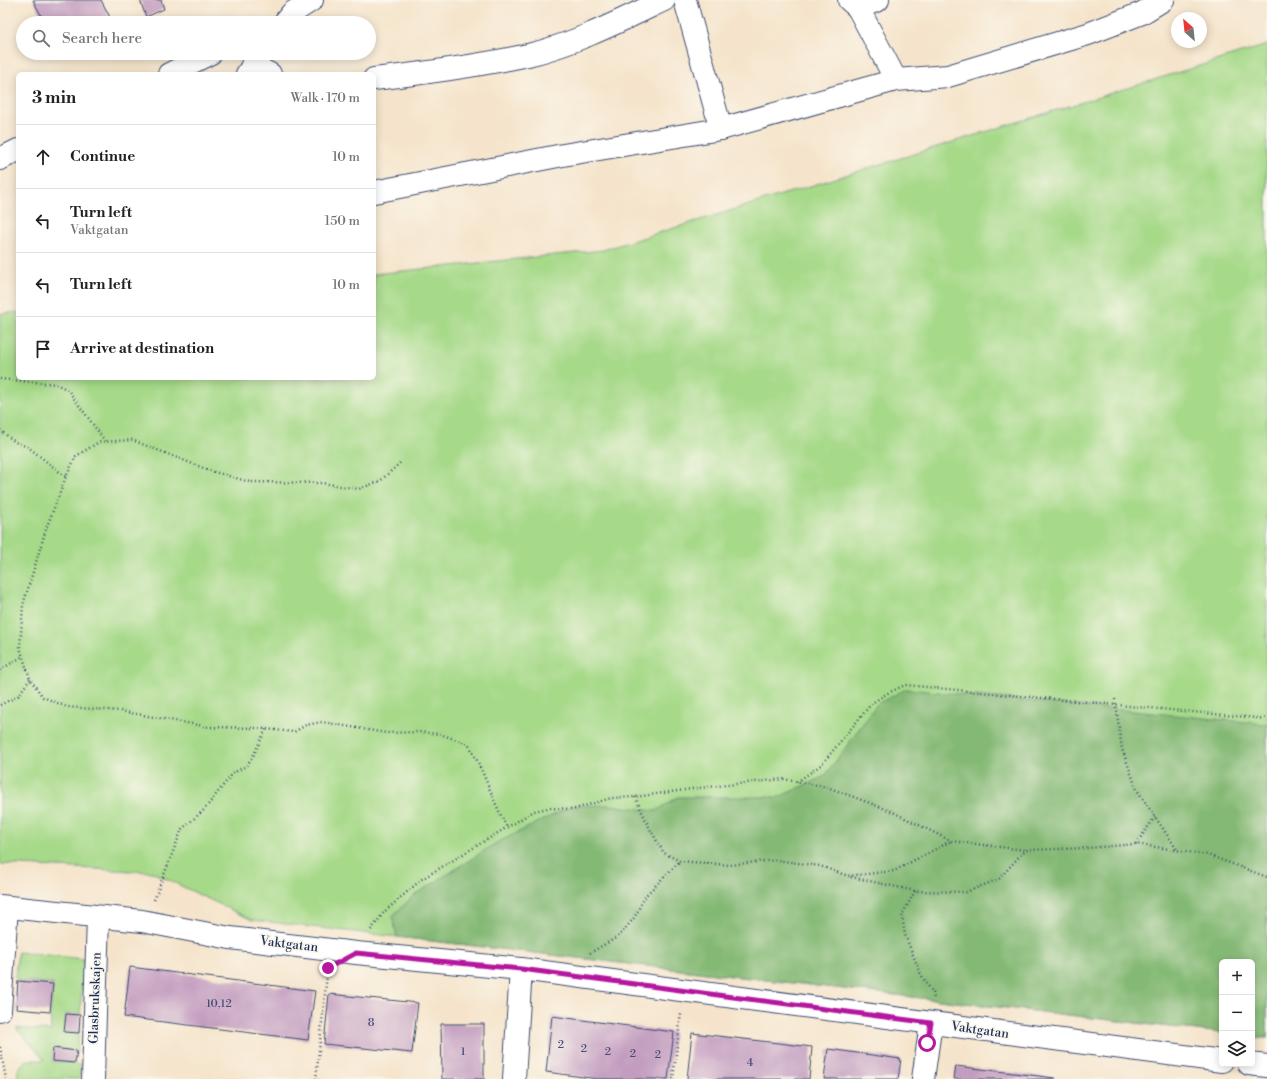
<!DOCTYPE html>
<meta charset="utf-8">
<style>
:root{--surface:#fff;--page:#f2f2f2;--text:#202124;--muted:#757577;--line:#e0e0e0}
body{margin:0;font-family:"Libre Bodoni",serif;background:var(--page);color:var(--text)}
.controls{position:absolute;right:12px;bottom:12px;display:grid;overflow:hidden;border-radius:6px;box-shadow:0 2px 10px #0003}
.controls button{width:36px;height:36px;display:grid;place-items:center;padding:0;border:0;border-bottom:1px solid var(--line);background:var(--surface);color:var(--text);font:20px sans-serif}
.compass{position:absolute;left:1171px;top:12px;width:36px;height:36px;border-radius:50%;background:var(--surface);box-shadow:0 2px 10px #0003;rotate:333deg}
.stop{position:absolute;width:12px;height:12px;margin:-9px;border:3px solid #b5179e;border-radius:50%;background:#fff}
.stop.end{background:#b5179e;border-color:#fff;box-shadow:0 1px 4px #0008}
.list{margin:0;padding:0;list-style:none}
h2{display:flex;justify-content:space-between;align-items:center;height:52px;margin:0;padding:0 16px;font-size:17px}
h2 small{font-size:13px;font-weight:400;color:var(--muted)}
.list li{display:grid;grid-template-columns:26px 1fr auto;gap:12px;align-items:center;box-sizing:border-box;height:64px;padding:0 16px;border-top:1px solid var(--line)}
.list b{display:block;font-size:15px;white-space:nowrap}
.list p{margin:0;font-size:13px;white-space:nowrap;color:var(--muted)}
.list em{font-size:13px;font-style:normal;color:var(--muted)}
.icon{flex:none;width:22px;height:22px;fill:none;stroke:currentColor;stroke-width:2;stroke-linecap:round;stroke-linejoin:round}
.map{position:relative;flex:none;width:1267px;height:1079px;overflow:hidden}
.search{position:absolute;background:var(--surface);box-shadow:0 2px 10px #0003;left:16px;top:16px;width:360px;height:44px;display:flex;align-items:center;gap:10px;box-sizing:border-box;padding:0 14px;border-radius:22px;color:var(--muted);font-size:15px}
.panel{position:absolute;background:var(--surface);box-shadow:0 2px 10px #0003;left:16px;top:72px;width:360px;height:308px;border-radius:6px}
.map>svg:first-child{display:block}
</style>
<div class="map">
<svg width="1267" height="1079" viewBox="0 0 1267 1079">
<rect width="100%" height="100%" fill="#fbf7ec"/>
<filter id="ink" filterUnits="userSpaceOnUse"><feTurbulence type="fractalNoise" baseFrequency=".025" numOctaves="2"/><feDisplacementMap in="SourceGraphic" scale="8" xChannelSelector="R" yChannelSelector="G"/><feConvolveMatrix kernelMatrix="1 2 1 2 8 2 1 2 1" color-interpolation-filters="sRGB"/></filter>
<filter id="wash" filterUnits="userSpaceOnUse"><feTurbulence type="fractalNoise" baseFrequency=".012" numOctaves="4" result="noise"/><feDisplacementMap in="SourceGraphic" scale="16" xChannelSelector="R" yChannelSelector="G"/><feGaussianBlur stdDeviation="0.9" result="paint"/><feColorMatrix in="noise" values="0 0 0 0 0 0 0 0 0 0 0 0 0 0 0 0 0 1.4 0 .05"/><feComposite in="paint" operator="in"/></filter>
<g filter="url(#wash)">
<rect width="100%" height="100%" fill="#f5e4cb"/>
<g fill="#a6d988" stroke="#608473">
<polygon points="1267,45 1267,1038 1252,1037 1252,962 1222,962 1222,1033 252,920 152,872 0,864 0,314 18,312 18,378 374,378 374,274 603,250"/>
<polygon points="18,952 84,959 80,1015 66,1014 64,1032 79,1033 77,1051 54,1048 52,1061 81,1065 80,1079 17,1079 18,1070 26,1060 45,1060 16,1028 51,1031 50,1012 53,984 18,981 15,977"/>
</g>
<polygon fill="#84b974" stroke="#507469" points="906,689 1267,724 1267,1038 1252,1037 1252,962 1222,962 1222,1033 397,937 392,916 416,894 498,842 572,806 609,805 656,811 678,797 779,797 825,776 877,704"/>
<g id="blocks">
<g fill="#c39dc0">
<polygon points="33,0 101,0 113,23 45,23"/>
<polygon points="140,0 161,0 164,9 146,17"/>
<polygon points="130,967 315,991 308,1040 124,1017"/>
<polygon points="18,981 53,984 50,1012 16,1009"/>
<polygon points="329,994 418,1003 412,1053 324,1044"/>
<polygon points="66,1014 80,1015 79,1033 64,1032"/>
<polygon points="552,1016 674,1032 668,1079 598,1079 546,1072"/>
<polygon points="441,1024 484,1024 484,1079 442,1079"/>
<polygon points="692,1033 812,1047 809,1079 687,1079"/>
<polygon points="53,1048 77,1051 75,1063 52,1061"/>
<polygon points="828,1049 901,1059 898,1079 824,1079"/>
<polygon points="956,1066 1055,1078 1055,1079 954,1079"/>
</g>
</g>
</g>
<g filter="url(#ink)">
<use href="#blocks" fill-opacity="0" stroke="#3c4a6e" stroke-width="1"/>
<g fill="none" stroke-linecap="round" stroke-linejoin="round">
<g stroke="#3c4a6e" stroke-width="24">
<g id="minor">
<polyline points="685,0 721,129"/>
<polyline points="849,0 858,8 896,80"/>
<polyline points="858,8 878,0"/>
<polyline points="284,23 292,13 312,0"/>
<polyline points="252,65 270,74"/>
<polyline points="169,74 211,53"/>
<polyline points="247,74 261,53"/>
<path d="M374,79C425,73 477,66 528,55C575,44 620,21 664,0"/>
<polyline points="0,159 18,150"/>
<polyline points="374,192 563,155 721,129 896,80 948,76 1088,34 1142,13 1163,0"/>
<polyline points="0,906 142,921 230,938 356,953 521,969 1222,1061"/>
<polyline points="0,1010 7,907"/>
<polyline points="1249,1064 1267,1066"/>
<polyline points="93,1079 98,917"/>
<polyline points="514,1079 521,969"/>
<polyline points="923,1079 931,1023"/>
</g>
</g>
<g stroke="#3c4a6e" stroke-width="2.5" stroke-dasharray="1 3" stroke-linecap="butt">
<polyline points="0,379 56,384 68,390 105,441"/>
<polyline points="0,430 15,442 28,447 66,477"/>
<path d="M400,463L380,481L359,489L322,483L250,482L211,471L132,440L99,442L76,456L66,477L46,529L23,605L20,648L30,679L43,697L67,707L120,711L209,727L256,728L294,732L306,725L322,722L386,733L419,732L440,734L468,744C484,770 492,800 507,827"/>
<polyline points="0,670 23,656"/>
<polyline points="1115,699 1122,749 1137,790 1178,851"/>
<polyline points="0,705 18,696 30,679"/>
<polyline points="797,782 822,764 872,703 888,693 905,685 1267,719"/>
<polyline points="635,797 650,829 664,853 680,861 729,865 776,860 820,866 848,876 894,871 951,841"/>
<polyline points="1136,844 1155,817"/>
<polyline points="851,877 915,891 966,892 999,879 1025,850"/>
<polyline points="915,891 902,915 905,935 921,975 933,993 934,998"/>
<polyline points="154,900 182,829 204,810 233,773 246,766 252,758 266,729"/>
<polyline points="371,930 384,912 422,879 534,811 548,808 575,809 611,798 635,797 699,788 783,779 827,787 891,811 951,841 1025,850 1089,848 1136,844 1208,855 1267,877"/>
<polyline points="590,953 619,936 634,918 646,895 680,861"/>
<polyline points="0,1047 6,1079"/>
<polyline points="316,1079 327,975"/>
<polyline points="673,1079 681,1014"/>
</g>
<use href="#minor" stroke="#fff" stroke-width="22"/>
</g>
</g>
<g fill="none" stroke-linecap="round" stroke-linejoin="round" filter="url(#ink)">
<polyline stroke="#b5179e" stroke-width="5" points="328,968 356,953 521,969 931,1023 927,1043"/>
</g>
<g text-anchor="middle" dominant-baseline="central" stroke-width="3.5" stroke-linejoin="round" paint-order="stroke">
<g font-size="11" fill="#454a76">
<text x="219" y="1004">10,12</text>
<text x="371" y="1023">8</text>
<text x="561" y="1045">2</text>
<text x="584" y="1049">2</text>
<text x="463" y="1052">1</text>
<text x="608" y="1052">2</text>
<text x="633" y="1054">2</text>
<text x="658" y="1055">2</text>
<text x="750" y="1063">4</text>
</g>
<g font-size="13" fill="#1b2f5e" stroke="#fbf7ec">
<text transform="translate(289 944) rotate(7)">Vaktgatan</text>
<text transform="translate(95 998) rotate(-88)">Glasbrukskajen</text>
<text transform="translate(980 1030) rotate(8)">Vaktgatan</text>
</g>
</g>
</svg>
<div class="controls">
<button>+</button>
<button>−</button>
<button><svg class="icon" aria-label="layers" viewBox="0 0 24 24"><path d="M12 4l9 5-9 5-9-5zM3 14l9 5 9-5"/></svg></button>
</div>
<svg class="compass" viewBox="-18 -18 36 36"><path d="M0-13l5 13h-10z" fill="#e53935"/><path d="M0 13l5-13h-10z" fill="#757577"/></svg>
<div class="stop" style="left:927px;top:1043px"></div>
<div class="stop end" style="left:328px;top:968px"></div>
<div class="search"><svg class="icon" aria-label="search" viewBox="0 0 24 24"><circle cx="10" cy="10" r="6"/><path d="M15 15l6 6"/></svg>Search here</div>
<section class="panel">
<h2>3 min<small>Walk · 170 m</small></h2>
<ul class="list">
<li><svg class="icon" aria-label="ahead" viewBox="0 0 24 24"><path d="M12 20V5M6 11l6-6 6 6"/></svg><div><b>Continue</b></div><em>10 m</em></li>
<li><svg class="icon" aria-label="left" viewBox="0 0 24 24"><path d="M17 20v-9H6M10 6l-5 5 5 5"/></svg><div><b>Turn left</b><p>Vaktgatan</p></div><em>150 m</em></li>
<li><svg class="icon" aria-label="left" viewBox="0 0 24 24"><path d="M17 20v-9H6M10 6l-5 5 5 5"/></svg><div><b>Turn left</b></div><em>10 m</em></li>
<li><svg class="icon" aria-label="arrive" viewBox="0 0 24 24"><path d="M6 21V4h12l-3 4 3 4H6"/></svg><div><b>Arrive at destination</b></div></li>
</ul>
</section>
</div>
